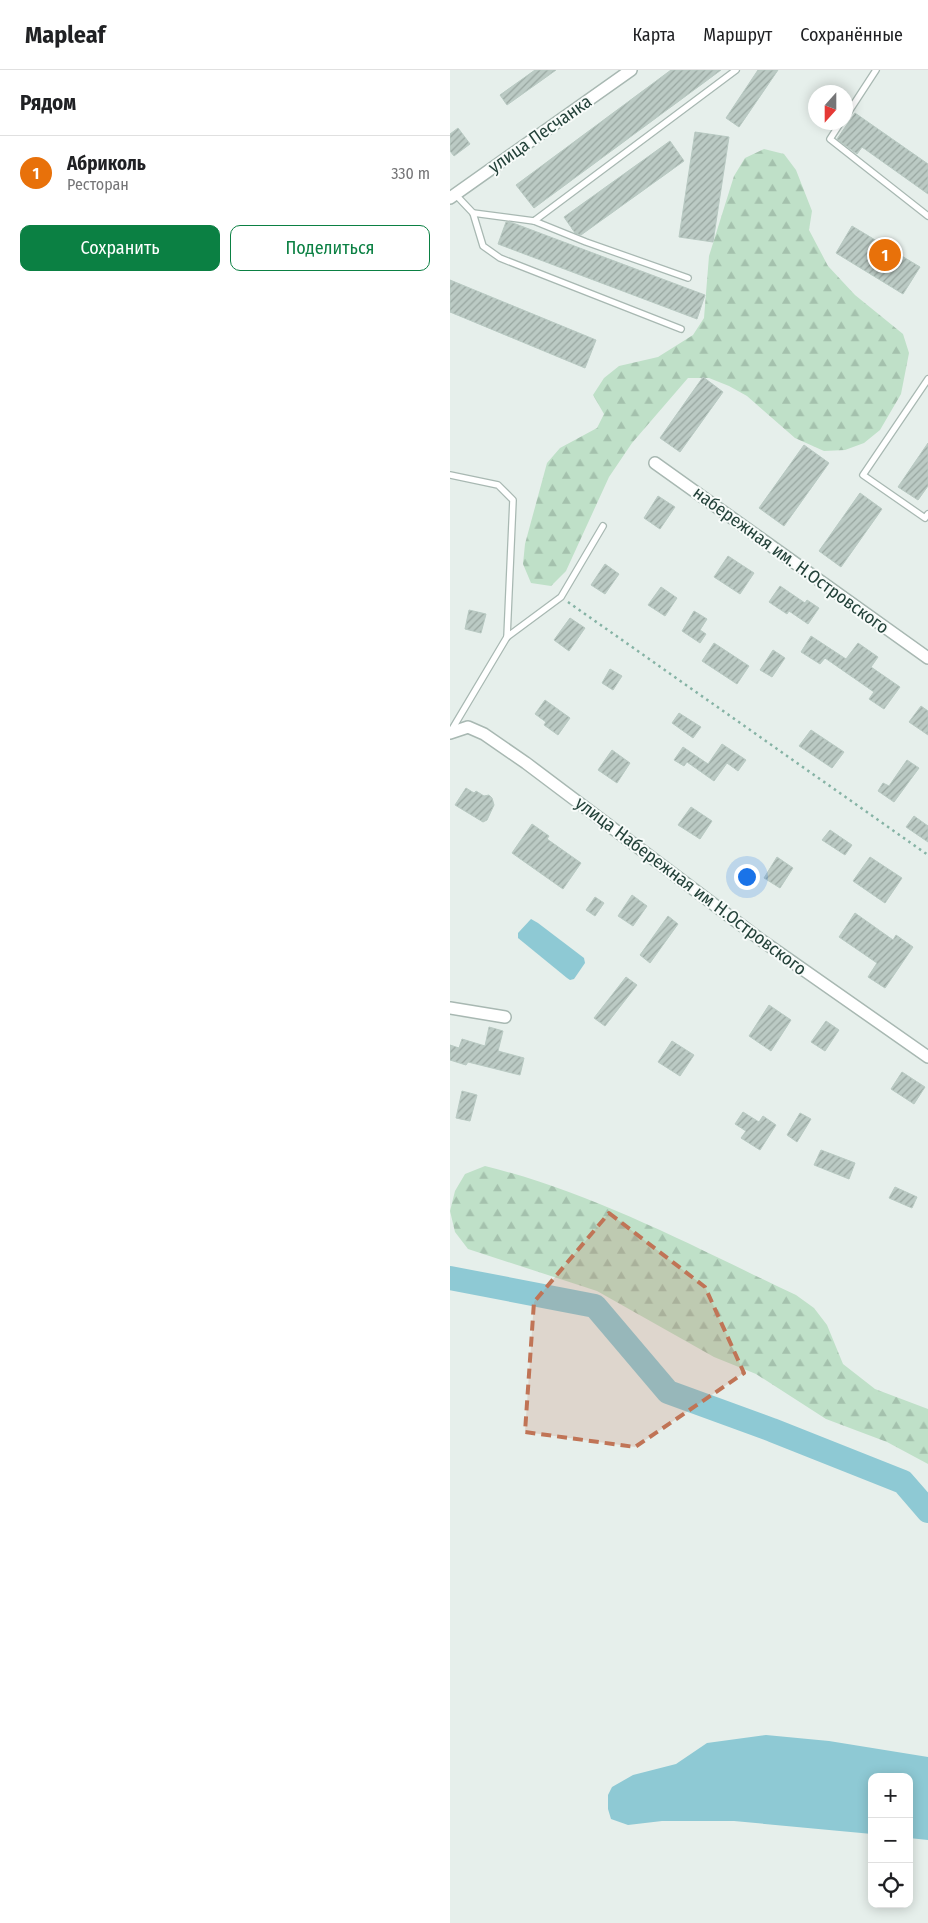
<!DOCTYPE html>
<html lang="ru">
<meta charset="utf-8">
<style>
:root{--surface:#fff;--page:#f6f6f6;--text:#202124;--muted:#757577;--line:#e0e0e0;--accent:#0b8043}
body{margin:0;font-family:"Fira Sans Condensed",sans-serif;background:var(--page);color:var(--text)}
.controls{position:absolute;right:15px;bottom:15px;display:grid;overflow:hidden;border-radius:10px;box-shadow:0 2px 12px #0003}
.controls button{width:45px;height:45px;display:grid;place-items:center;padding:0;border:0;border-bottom:1px solid var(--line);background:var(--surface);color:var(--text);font:25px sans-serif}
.compass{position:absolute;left:358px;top:15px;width:45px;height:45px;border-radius:50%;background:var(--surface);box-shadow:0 2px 12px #0003;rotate:201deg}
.you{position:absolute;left:296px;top:806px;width:18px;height:18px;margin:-12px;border:4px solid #fff;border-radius:50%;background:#1a73e8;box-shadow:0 0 0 8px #1a73e833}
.badge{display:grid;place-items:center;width:32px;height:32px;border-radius:50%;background:var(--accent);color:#fff;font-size:16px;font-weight:700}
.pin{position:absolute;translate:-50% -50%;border:2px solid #fff;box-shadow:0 1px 5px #0006}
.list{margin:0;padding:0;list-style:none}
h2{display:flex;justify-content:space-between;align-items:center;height:65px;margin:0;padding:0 20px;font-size:21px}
h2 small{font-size:16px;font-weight:400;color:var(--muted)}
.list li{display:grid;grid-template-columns:32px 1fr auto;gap:15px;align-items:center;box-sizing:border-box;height:75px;padding:0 20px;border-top:1px solid var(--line)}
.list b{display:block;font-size:19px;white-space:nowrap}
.list p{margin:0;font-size:16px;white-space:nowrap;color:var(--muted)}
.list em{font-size:16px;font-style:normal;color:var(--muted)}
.actions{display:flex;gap:10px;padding:15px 20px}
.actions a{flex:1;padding:11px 0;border:1px solid var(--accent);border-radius:10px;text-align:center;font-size:18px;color:var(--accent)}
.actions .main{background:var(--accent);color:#fff}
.icon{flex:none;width:28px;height:28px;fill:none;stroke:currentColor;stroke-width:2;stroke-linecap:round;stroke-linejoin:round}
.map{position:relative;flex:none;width:478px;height:1853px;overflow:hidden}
header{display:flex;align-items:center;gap:30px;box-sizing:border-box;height:70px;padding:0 25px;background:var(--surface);border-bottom:1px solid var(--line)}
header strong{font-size:24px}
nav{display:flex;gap:28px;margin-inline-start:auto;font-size:18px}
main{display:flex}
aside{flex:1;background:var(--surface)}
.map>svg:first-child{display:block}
</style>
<header>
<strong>Mapleaf</strong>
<nav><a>Карта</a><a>Маршрут</a><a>Сохранённые</a></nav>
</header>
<main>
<aside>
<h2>Рядом<small></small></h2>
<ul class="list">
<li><span class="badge" style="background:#e8710a">1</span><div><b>Абриколь</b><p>Ресторан</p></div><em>330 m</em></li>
</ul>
<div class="actions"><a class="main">Сохранить</a><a>Поделиться</a></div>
</aside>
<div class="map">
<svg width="478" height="1853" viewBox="0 0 478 1853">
<defs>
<pattern id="forest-firs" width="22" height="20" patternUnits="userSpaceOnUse" patternTransform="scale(1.25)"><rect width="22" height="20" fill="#bfe0c8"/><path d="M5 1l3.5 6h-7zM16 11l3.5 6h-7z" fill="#a4c1ad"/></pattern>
<pattern id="building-hatch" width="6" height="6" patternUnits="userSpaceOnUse" patternTransform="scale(1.25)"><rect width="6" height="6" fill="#bbcac4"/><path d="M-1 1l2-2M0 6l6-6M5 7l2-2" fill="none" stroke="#98a6a0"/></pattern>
</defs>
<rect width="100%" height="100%" fill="#e6efeb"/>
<g fill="url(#forest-firs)">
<polygon points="314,79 334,84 346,100 362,141 359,160 378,196 405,225 453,264 459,283 451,324 430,360 414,373 395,380 374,381 345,368 297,326 279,316 259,308 238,308 182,373 159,407 116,501 101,516 81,513 73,494 75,474 97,393 110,378 147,358 154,344 143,325 154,308 169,296 208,287 243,265 254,248 259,186 284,106 295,88"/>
<path d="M35,1096C144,1123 244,1177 346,1225L364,1238L377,1255L393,1294L425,1319L478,1339V1394L437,1372L376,1349L306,1304L264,1287L147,1221L18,1179L5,1162L0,1141L5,1121L15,1104Z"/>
</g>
<g fill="#8ec9d4">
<polygon points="81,849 88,853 134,888 135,893 124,909 120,910 117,908 68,868 68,863"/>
<polygon points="316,1665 379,1671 478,1687 478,1770 459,1768 459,1707 422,1707 422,1764 284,1751 212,1751 178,1755 161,1749 158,1739 158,1725 162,1717 183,1705 226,1694 257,1673"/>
</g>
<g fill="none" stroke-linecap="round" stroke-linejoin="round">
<polyline stroke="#8ec9d4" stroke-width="24" points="0,1208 145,1236 218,1322 322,1360 453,1412 478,1441"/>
</g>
<g fill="url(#building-hatch)" stroke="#b8c9c2">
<polygon points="85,0 106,0 57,35 50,25"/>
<polygon points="221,0 271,0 84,138 66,115"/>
<polygon points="308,0 328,0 289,57 276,48"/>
<polygon points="405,43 478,94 478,124 412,77 407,84 387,69"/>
<polygon points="8,58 20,74 4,86 0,81 0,64"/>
<polygon points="245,62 279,67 263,172 229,167"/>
<polygon points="220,71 234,91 131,165 125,163 114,147"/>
<polygon points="56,152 63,153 255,225 247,249 48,174"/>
<polygon points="402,156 470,197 453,224 386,183"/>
<polygon points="0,210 146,270 135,298 0,242"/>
<polygon points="253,307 273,322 230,382 210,368"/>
<polygon points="478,373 478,416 468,430 448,417"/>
<polygon points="354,375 379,393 334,456 309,438"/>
<polygon points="410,423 432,439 391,497 369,481"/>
<polygon points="208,426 225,437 210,459 194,448"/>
<polygon points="278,486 304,503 290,524 264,507"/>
<polygon points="155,494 169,504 155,524 141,515"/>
<polygon points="330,516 355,533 357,530 369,538 358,554 339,541 337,544 319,532"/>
<polygon points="211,517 227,528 215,546 198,535"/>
<polygon points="19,540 36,544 31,563 15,559"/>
<polygon points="244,541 257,549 250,560 256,564 250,573 232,561"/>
<polygon points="120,548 135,558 119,581 104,570"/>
<polygon points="361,566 396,589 408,573 428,587 421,597 450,617 434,639 419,629 424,622 375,588 370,594 351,582"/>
<polygon points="264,573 299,596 287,614 252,591"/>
<polygon points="323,580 335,588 322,607 310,600"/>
<polygon points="160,599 172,606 163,620 152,613"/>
<polygon points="95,630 120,648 108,665 94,655 96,652 85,644"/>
<polygon points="471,636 478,641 478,665 459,652"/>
<polygon points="229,643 251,657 243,668 222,653"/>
<polygon points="361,660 394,682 382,698 349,676"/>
<polygon points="272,674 296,690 288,701 277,693 264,711 237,692 234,696 224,690 233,677 258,694"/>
<polygon points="162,680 180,693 167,713 148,700"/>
<polygon points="457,690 469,698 444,732 428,721 433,713 439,716"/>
<polygon points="16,718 24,723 26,721 34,726 39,725 42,728 44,735 37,750 33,752 5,735"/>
<polygon points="241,737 262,751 250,769 228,755"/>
<polygon points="464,746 478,756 478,772 456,757"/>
<polygon points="82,754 99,766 97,769 131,793 113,819 62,783"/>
<polygon points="380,760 402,775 395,785 372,770"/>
<polygon points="327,787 343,798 330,818 314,808"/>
<polygon points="420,787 452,808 435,833 403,811"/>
<polygon points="182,825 197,836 183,856 168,846"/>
<polygon points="145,827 154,833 145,846 136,840"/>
<polygon points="405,843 443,870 446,865 463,877 435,918 418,907 427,893 389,867"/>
<polygon points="218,846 228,854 200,893 190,885"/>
<polygon points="176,907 187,915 155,956 144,948"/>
<polygon points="319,935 341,950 321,981 299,966"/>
<polygon points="376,951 389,960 375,981 361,972"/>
<polygon points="39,957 53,961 48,981 74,988 70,1005 18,992 16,995 0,990 0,975 9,978 12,969 35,976"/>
<polygon points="222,971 244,985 230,1006 208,992"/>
<polygon points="452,1002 475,1017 464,1034 441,1019"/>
<polygon points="12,1021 27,1025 20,1051 6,1048"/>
<polygon points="293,1042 309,1052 313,1046 326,1055 310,1080 291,1068 296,1061 285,1054"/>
<polygon points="350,1043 361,1049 347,1072 337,1065"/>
<polygon points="371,1080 405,1093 399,1109 364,1095"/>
<polygon points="445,1117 467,1127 462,1138 439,1128"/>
</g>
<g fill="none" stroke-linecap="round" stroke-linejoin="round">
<g stroke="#a8b8b2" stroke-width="8">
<g id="service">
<polyline points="396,46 426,0"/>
<polyline points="391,52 380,69 478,146"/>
<polyline points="5,124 23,143 33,176 50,188 231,259"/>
<polyline points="23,143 84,151 286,0"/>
<polyline points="84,151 136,172 238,208"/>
<polyline points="478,309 413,405 475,448 478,444"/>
<polyline points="0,405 48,415 63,430 57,567"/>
<polyline points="1,661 57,567 111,527 153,456"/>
</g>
</g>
<g stroke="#a8b8b2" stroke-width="14">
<g id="minor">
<polyline points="0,128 181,0"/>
<polyline points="205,393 478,588"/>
<polyline points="0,663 18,657 34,664 76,693 311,870 478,987"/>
<polyline points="0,938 55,947"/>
</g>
</g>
<polyline stroke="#86b3a5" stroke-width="2.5" stroke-dasharray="2.5 4" stroke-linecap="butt" points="118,532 478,785"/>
<use href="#service" stroke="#fff" stroke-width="5.5"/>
<use href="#minor" stroke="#fff" stroke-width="11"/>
</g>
<path fill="#c07456" fill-opacity="0.2" stroke="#c07456" stroke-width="4" stroke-dasharray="10 6" stroke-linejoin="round" d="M159,1143L255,1217L294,1303L185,1377L75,1362L84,1232Z"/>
<g text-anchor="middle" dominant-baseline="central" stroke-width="4" stroke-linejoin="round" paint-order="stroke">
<g font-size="18" fill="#24423a" stroke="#f7fbf9">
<text transform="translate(90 64) rotate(-35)">улица Песчанка</text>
<text transform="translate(341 490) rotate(36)">набережная им. Н.Островского</text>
<text transform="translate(241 816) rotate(37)">улица Набережная им Н.Островского</text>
</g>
</g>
</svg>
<div class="controls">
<button>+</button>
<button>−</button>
<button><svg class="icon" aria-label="locate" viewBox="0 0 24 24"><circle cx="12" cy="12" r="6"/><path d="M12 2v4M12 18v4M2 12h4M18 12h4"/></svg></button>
</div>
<svg class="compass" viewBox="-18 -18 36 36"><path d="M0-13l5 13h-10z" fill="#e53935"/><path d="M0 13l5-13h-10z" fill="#757577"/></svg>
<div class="you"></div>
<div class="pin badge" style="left:435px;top:185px;background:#e8710a">1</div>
</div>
</main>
